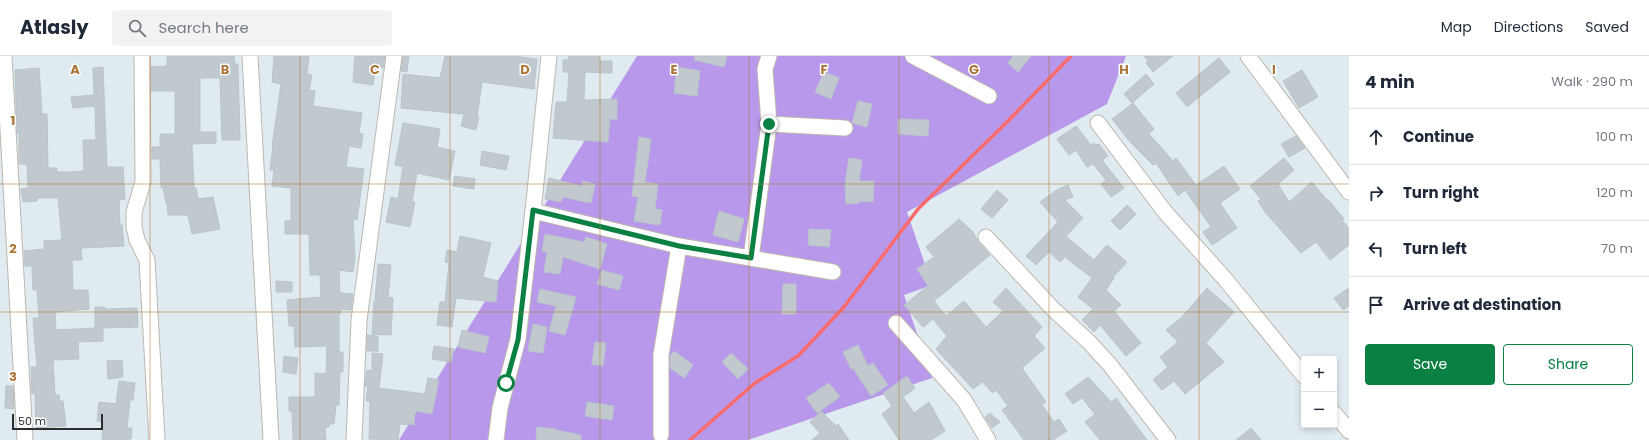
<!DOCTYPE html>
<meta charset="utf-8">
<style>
:root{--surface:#fff;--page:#f2f2f3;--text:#1f2937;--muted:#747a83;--line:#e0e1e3;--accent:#0b8043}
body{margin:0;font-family:Poppins,sans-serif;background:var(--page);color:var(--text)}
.controls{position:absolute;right:12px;bottom:12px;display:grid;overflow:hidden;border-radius:4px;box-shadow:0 2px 6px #0003}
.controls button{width:36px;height:36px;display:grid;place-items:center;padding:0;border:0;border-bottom:1px solid var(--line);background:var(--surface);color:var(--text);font:20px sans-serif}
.scale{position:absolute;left:12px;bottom:10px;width:91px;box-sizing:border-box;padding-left:4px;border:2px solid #2d2d2d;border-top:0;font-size:11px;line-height:14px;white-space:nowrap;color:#2d2d2d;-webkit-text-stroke:3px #fff;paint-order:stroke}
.stop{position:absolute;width:12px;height:12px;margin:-9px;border:3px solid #0b8043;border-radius:50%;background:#fff}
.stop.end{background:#0b8043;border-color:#fff;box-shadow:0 1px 4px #0008}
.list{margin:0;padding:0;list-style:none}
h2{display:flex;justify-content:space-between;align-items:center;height:52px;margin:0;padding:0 16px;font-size:17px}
h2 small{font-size:13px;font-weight:400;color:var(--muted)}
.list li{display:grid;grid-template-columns:26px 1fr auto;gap:12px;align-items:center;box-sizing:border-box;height:56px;padding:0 16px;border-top:1px solid var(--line)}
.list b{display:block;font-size:15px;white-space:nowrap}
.list em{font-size:13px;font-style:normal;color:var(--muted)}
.actions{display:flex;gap:8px;padding:12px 16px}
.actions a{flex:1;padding:9px 0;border:1px solid var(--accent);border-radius:4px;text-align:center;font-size:14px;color:var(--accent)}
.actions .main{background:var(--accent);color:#fff}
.icon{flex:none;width:22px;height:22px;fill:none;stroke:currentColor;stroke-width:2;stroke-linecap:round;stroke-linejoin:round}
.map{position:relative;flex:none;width:1349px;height:384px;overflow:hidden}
header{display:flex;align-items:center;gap:24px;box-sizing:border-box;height:56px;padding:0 20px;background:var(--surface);border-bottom:1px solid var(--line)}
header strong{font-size:19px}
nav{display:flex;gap:22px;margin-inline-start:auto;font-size:14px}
.search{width:280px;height:36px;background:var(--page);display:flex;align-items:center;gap:10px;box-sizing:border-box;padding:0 14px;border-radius:4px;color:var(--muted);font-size:15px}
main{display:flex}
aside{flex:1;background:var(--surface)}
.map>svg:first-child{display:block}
</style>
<header>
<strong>Atlasly</strong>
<div class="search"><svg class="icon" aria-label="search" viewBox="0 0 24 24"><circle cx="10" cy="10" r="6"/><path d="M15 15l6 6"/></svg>Search here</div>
<nav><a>Map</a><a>Directions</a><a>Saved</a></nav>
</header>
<main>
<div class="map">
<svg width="1349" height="384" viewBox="0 0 1349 384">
<rect width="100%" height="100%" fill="#dfebf0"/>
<polygon fill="#b798ea" points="637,0 1126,0 1107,48 907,156 932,229 904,239 932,322 748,384 399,384"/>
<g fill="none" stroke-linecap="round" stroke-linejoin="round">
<polyline stroke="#f96b6c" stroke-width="3.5" points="690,384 755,327 798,300 844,251 918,153 1006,67 1071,0"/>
</g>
<g fill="#c1c9ce" stroke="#b8c4cc">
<polygon points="167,0 234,0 235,8 238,8 240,84 222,84 220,22 200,22 200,76 216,76 216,87 192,88 194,132 196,132 198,143 213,141 220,173 192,178 188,159 168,159 167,147 166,147 163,132 161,132 160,103 152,103 152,91 160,91 160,78 175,78 175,35 151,35 151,11 167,10"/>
<polygon points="274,0 309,0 307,18 312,19 309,34 315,35 313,50 362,57 359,77 363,78 361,92 349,90 346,111 364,113 357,164 353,163 355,201 353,216 339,214 340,237 353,238 351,254 341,253 341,257 339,257 339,296 343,296 343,316 340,316 339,349 336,349 334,368 329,368 329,371 325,371 326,384 293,384 292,355 289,355 289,341 315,341 315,317 326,318 327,290 295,291 294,270 289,270 287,244 321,241 320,219 310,219 309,178 285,178 285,165 291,165 291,132 272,130 274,114 270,114 273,91 272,91 281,28 272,26"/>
<polygon points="355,0 385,0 383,12 376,11 373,29 353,26"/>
<polygon points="403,0 409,0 407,16 401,15"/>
<polygon points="445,0 513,0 537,3 534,33 482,26 477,61 479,61 476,74 461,70 464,58 401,52 403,18 440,22"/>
<polygon points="569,0 599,0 599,5 612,5 612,17 585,16 584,44 617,43 617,63 610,63 608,86 553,82 556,46 567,46 569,16 563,16 563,4 568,4"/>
<polygon points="695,0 727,0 724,11 694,4"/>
<polygon points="1013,0 1031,0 1018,16 1008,7"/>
<polygon points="1144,0 1173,0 1153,16 1146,7 1148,5"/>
<polygon points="1219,2 1230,16 1187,51 1176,37"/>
<polygon points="103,11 107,111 123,111 125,143 119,144 120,169 122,169 124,190 81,192 82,204 72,204 73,234 88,234 89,253 55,256 56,274 95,272 95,251 105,251 105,253 137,252 138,271 103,272 103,285 78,286 79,303 53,304 55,339 59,339 60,345 63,345 66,370 36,372 35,337 32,338 31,311 37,311 33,262 39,262 37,234 33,234 32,210 25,210 24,195 44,193 44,185 62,184 58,142 37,142 37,145 23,146 21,133 28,132 27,108 19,108 19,77 17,77 15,14 39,12 42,58 47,58 48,112 57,112 57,116 72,116 84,115 83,84 96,84 95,50 73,52 71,41 94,39 93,12"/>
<polygon points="677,11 700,15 697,40 674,37"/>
<polygon points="1302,14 1318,41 1299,52 1283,25"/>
<polygon points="824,16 839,22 831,43 815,36"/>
<polygon points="1146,18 1154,28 1132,47 1124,38"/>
<polygon points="858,45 872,48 867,71 852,67"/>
<polygon points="1133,47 1154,73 1149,78 1173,105 1176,102 1196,129 1224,110 1240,133 1220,147 1237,172 1212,189 1203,176 1211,171 1185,134 1178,140 1156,107 1153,109 1130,86 1112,63"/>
<polygon points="898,63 929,64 928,80 898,78"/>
<polygon points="403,67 440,73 437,91 455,95 449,124 417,117 412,146 415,146 410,171 386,166 391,141 398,143 403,111 395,109"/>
<polygon points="1076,70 1091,89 1094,87 1096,89 1099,88 1108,100 1102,104 1124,132 1111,141 1101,128 1106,124 1093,108 1087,111 1076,94 1069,99 1057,83"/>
<polygon points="1296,80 1305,92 1289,101 1281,88"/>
<polygon points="639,81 651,83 645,126 658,128 655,153 662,154 660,169 634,165 638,141 632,140"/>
<polygon points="482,95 509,100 506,114 480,109"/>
<polygon points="849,102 862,104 859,125 874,125 873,146 859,145 859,147 846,148 845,128"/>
<polygon points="1284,102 1294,114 1278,128 1289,146 1312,126 1327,144 1328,143 1344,163 1342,164 1349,173 1349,189 1330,204 1316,186 1301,197 1265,156 1258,145 1261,143 1250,130"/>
<polygon points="455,120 475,123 474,133 453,130"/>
<polygon points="549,122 582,130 583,125 595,128 591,147 563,141 561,146 545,143"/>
<polygon points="1068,129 1073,141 1065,144 1083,162 1066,180 1094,204 1107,189 1127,206 1113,221 1114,222 1106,234 1121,249 1114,255 1141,287 1126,300 1100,269 1094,276 1082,264 1093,253 1078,241 1092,222 1065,201 1060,206 1049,196 1036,209 1026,200 1058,166 1040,146 1058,133"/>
<polygon points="997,134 1008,144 992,162 981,153"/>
<polygon points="1127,149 1136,158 1120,174 1111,165"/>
<polygon points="719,155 744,163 738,186 713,179"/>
<polygon points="959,163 973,176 979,187 990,199 934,245 946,260 964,245 986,271 1003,255 993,246 1006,232 1042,271 1034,280 1045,292 1022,312 1046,346 1042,349 1054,366 1059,363 1067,375 1053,384 1024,384 1002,354 1008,350 996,334 992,337 983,326 973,333 936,293 947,280 933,263 923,271 904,249 928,230 917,213 934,201 926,191"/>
<polygon points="809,173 831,174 829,191 808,189"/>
<polygon points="545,178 584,186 586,181 607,188 600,213 563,201 560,218 544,216 547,196 542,195"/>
<polygon points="460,180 491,187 483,221 498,225 496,246 456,242 452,271 437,269 440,246 445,246 449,207 445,206 447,194 457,196"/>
<polygon points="378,208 391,209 388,241 393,242 391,279 372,278 374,246 375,246"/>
<polygon points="602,214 623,220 619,234 597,228"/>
<polygon points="276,225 292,226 292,236 276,236"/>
<polygon points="783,228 796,228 796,258 782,258"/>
<polygon points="1207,232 1234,256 1206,287 1224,306 1185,338 1174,325 1162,334 1153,324 1168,311 1160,301 1178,286 1166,274 1181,262"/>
<polygon points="1349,232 1349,250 1343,254 1334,242"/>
<polygon points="540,233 576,241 565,279 549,275 556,250 537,246"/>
<polygon points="533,268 547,271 543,297 528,295"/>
<polygon points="462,274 489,281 485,297 458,291"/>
<polygon points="367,279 378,280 378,295 367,295"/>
<polygon points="595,286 606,287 603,310 592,308"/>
<polygon points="858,289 868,310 873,307 888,329 871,340 853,312 851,313 843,296"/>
<polygon points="434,290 454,293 451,306 432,303"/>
<polygon points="674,295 693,309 684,322 670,312 670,300"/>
<polygon points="372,297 383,298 379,332 425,338 428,322 439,324 432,358 415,355 414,369 400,368 398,384 369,383 370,345 366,345 368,330 365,330 367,314 372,315"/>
<polygon points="731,297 748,313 738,323 722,306"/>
<polygon points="284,300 298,302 296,318 283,316"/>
<polygon points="122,304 123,321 108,323 107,305"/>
<polygon points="907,320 915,332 903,341 914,357 929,346 945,375 931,384 899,384 882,358 892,350 883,337"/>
<polygon points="1088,321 1111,346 1116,342 1147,384 1100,384 1085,366 1095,358 1082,342 1073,348 1065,338"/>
<polygon points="119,325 135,327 133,344 130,344 127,372 132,372 131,383 102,384 103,366 97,365 99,346 116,348"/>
<polygon points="829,327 840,341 817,357 806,342"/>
<polygon points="6,330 13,330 14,353 5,352"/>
<polygon points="587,346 614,350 612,364 585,360"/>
<polygon points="821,355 836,370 838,368 849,384 812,384 820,377 810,366"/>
<polygon points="990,357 1000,366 992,372 985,361"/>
<polygon points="537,371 557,373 556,374 581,379 581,384 536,384"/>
<polygon points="1251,372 1261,384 1236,384"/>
</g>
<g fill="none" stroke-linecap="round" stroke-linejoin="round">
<g stroke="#beb7af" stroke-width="17">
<g id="minor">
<polyline points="4,0 25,384"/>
<polyline points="142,0 143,126 134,156 134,171 137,184 147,204 157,384"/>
<polyline points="250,0 271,384"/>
<polyline points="549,0 533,155 679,190 833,216"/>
<polyline points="913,0 989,40"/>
<polyline points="1248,0 1349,136"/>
<polyline points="1098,67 1165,156 1225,223 1304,320"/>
<polyline points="769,68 845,72"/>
<polyline points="986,181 1053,253 1090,287 1110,309 1168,384"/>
<polyline points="751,202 769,68 765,13 769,0"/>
<polyline points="896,267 964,344 988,384"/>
<polyline points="1334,357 1349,375"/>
<polyline points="661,379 661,299 679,190"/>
<polyline points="354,384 359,264 394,0"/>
<polyline points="496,384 500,352 518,283 533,155"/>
</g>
</g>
<use href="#minor" stroke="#fff" stroke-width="15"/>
</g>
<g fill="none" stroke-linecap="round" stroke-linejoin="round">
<polyline stroke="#0b8043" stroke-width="5" points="506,327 518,284 533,154 679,190 751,202 769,68"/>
</g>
<path fill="none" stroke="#ab7537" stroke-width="1" stroke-opacity="0.55" d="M150,0V384M300,0V384M450,0V384M600,0V384M749,0V384M899,0V384M1049,0V384M1199,0V384M0,128H1349M0,256H1349"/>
<g font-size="13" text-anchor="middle" font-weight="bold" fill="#ab7537" stroke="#fff" stroke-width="3" stroke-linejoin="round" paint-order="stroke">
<text x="75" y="18">A</text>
<text x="225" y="18">B</text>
<text x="375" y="18">C</text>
<text x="525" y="18">D</text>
<text x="674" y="18">E</text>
<text x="824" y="18">F</text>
<text x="974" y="18">G</text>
<text x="1124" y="18">H</text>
<text x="1274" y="18">I</text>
<text x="13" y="69">1</text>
<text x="13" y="197">2</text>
<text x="13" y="325">3</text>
</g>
</svg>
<div class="controls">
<button>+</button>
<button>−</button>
</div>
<div class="scale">50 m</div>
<div class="stop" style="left:506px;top:327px"></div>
<div class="stop end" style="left:769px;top:68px"></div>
</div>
<aside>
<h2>4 min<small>Walk · 290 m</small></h2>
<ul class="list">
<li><svg class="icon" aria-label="ahead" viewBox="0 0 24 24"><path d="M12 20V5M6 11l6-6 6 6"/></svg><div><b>Continue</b></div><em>100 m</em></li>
<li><svg class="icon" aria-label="right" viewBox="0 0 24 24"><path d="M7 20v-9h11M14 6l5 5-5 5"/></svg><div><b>Turn right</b></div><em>120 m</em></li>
<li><svg class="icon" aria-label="left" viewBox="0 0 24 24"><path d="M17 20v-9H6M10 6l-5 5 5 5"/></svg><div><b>Turn left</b></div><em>70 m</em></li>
<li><svg class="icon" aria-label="arrive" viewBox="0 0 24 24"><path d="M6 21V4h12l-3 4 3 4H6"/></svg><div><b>Arrive at destination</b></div></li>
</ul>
<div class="actions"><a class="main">Save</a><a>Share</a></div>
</aside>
</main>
